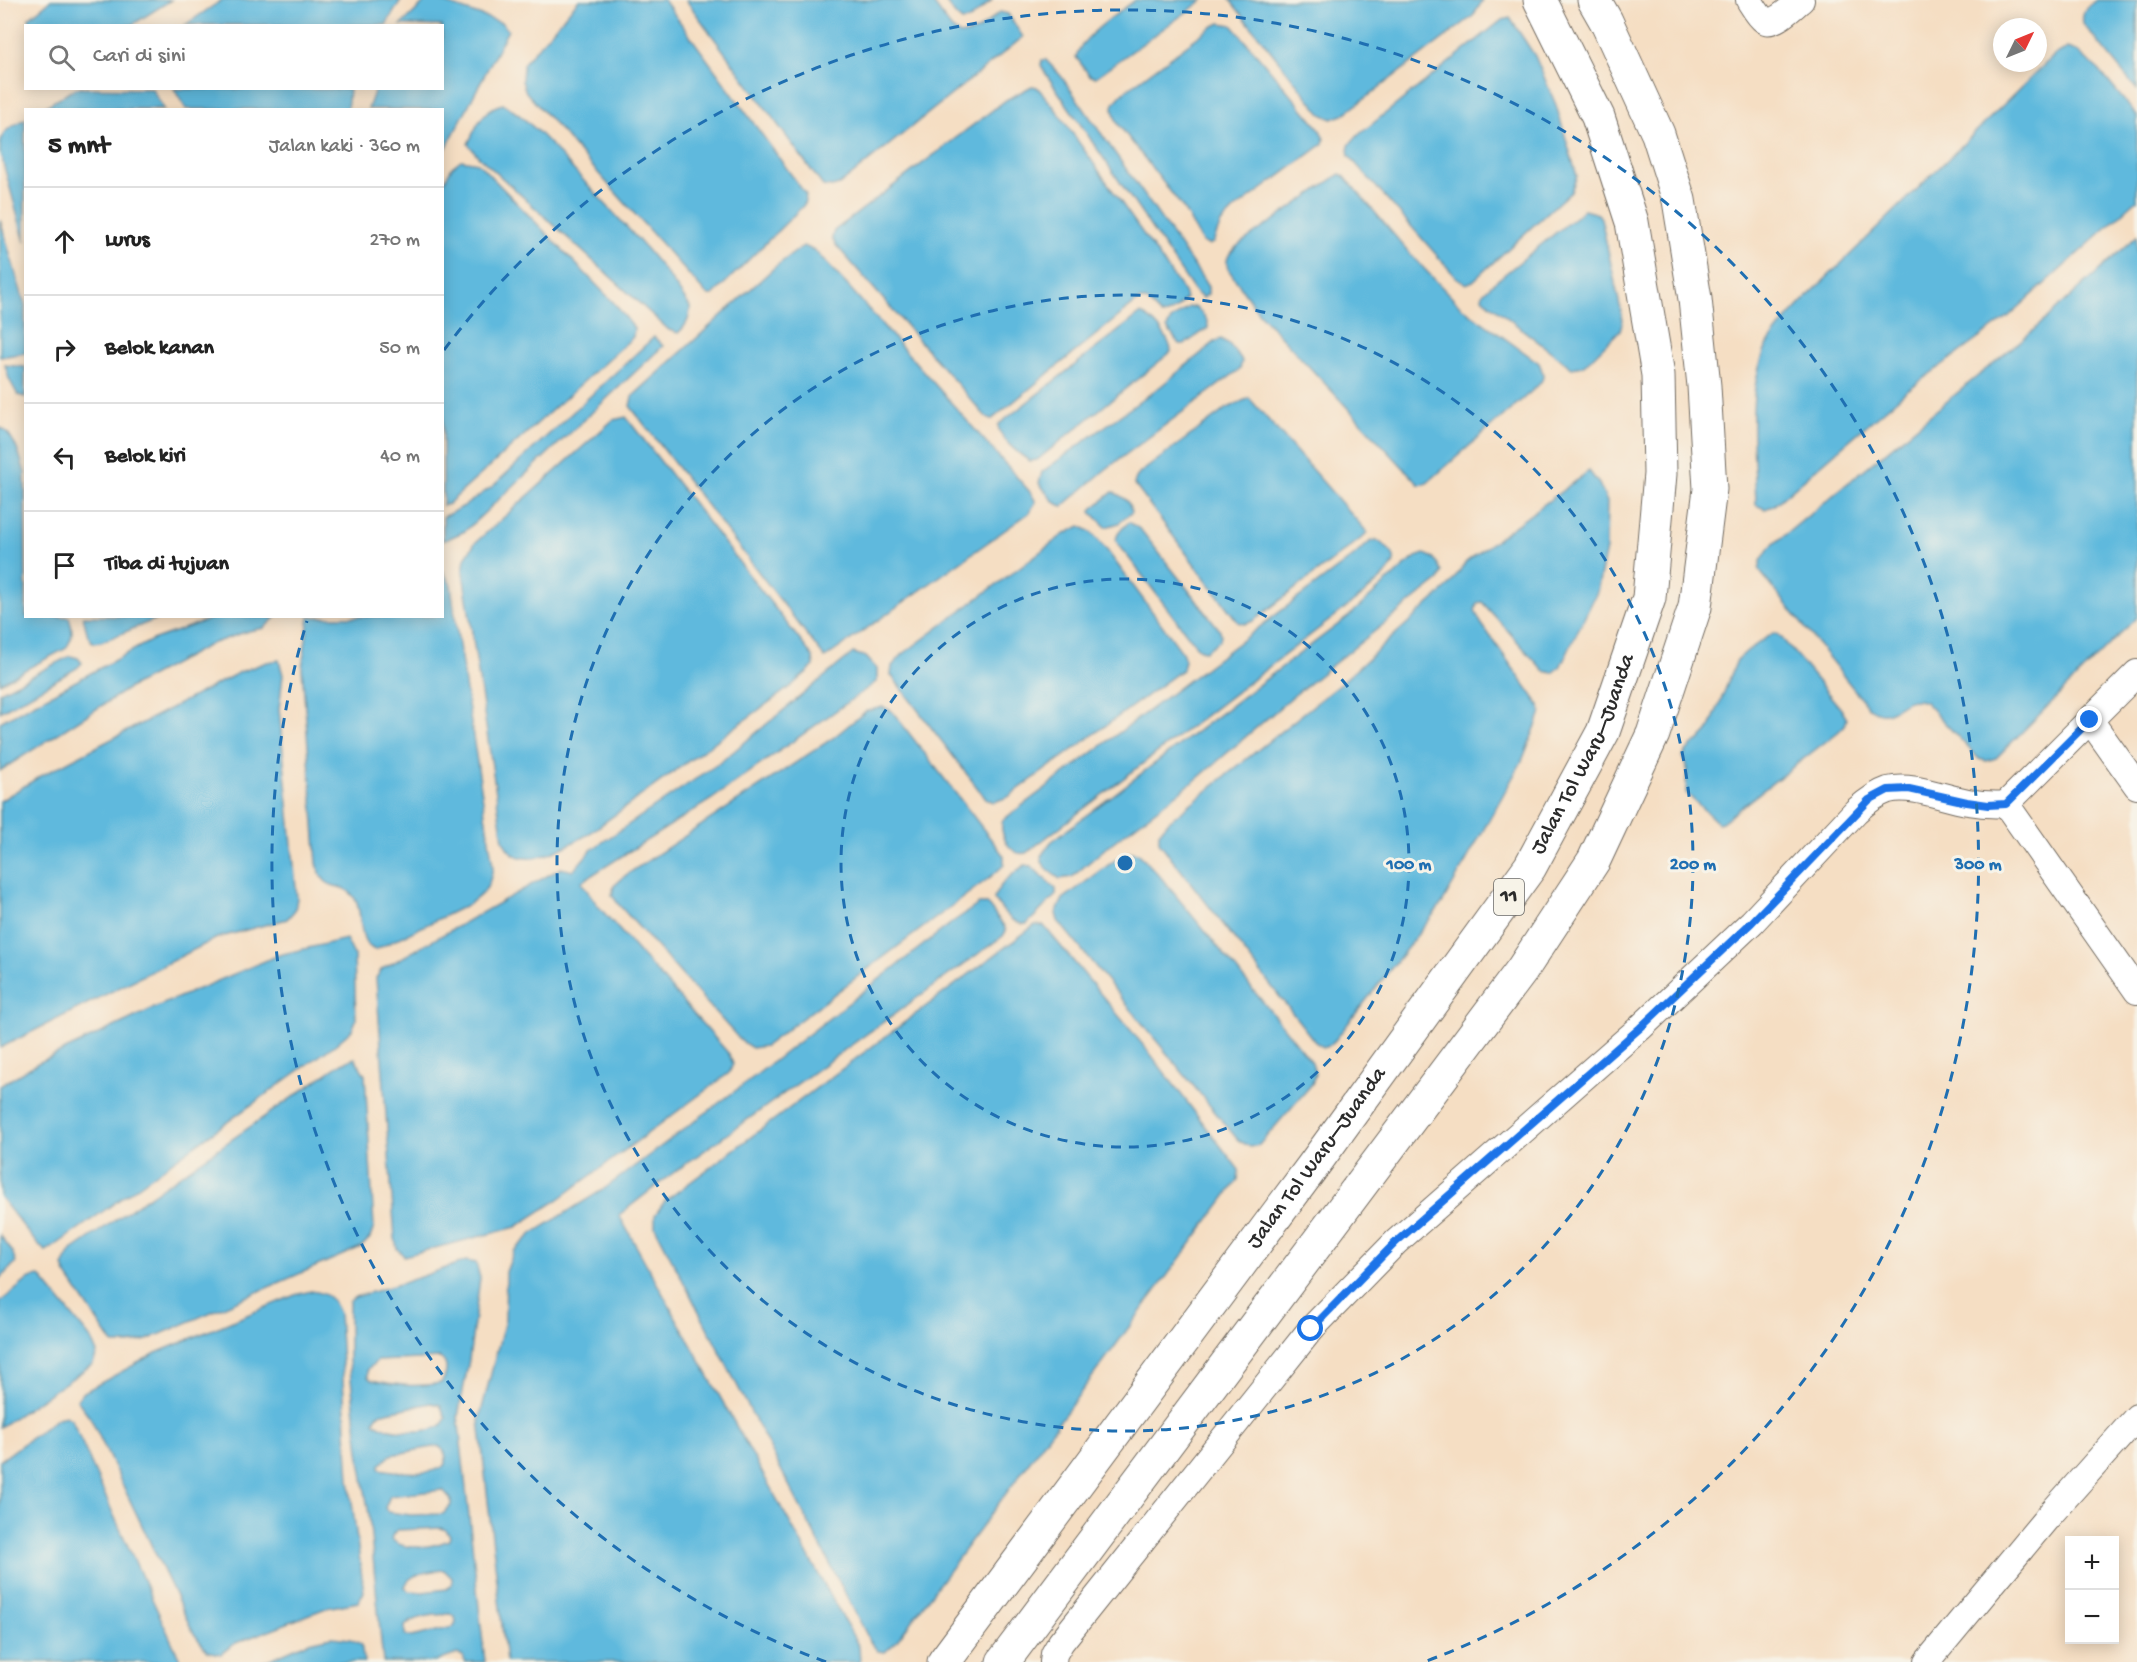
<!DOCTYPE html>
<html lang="id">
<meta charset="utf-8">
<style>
:root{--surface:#fff;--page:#f6f6f6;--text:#222;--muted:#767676;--line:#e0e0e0}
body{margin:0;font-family:"Gochi Hand",sans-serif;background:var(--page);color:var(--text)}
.controls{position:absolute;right:18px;bottom:18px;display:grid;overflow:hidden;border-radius:0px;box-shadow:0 3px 15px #0003}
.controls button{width:54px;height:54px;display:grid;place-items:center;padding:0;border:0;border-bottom:2px solid var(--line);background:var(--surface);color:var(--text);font:30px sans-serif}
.compass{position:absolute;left:1993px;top:18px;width:54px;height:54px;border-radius:50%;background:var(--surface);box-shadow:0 3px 15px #0003;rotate:47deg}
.stop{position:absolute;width:18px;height:18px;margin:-14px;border:4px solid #1a73e8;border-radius:50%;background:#fff}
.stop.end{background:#1a73e8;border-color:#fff;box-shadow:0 2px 6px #0008}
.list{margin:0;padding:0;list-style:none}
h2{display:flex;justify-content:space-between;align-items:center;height:78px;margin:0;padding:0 24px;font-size:26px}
h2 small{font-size:20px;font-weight:400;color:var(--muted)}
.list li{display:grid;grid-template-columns:39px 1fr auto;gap:18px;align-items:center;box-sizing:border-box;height:108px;padding:0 24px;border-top:2px solid var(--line)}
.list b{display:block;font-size:22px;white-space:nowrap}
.list em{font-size:20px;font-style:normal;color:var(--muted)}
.icon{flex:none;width:33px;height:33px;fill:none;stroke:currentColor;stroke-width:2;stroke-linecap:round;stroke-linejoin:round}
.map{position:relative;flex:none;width:2137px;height:1662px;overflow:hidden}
.search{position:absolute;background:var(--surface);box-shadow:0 3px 15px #0003;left:24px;top:24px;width:420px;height:66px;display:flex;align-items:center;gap:15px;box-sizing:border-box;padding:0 21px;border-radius:0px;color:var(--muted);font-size:22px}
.panel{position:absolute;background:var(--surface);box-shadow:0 3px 15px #0003;left:24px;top:108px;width:420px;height:510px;border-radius:0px}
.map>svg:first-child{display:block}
</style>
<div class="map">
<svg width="2137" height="1662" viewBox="0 0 2137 1662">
<rect width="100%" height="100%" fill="#f7f3e8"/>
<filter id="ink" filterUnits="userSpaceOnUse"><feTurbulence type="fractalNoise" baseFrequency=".0167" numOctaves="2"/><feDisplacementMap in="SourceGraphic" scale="12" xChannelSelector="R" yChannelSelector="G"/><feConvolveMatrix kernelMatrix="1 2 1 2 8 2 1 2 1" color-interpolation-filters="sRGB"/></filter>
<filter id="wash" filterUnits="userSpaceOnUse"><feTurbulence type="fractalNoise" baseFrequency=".008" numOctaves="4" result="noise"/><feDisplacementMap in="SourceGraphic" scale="24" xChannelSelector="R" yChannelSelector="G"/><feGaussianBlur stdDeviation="1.35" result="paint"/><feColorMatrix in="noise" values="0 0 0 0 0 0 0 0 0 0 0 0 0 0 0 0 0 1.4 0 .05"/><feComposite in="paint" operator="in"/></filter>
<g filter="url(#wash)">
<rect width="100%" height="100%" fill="#f5dec3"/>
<g fill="#5fb9dd" stroke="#457284" stroke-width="1.5" fill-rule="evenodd">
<polygon points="51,0 171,0 132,25 30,25 29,18"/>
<polygon points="222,0 401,0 386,25 185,25"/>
<polygon points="427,0 439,1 502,23 508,30 443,154 442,110 368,109 375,89 442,88 442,26 401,25"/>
<polygon points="579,0 664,0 806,195 804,205 713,295 707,295 526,92 522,81 523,64"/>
<polygon points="686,0 931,0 951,28 960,35 977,31 1000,12 1008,14 1023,37 839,185 832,187 823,186"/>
<polygon points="944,0 992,0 969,20 962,21 956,16"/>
<path d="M1135,0H1203L1096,77L1090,76L1076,57C1080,37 1119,13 1135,0Z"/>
<polygon points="1230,0 1483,0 1473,16 1343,115 1332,119 1321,114"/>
<path d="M2097,0H2137V90L2083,24C2081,10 2086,8 2097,0Z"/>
<path d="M1510,18L1535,56L1556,105L1577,176L1571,191L1473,281L1466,284L1456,277L1349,156C1347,147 1349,144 1356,137L1502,20Z"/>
<path d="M1220,23L1232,25L1319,128L1324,139L1323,144L1235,209L1221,223L1213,243L1208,245L1202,242L1183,208L1118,124C1110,106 1111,105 1125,91L1210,28Z"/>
<path d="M2067,48L2078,52L2099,70L2137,116V200L2008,317L1905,392L1773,506L1765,509L1756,505C1755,455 1745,394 1766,348C1776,328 1795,311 1810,294L2045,64L2055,55Z"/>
<polygon points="1042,60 1046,60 1061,76 1201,276 1208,287 1208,294 1203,298 1195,292 1044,71 1041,65"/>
<path d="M1032,86L1037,87L1054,107L1184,292L1186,298C1180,306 1171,315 1161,315L1146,300H1139L991,420L986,417L836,245L832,238L834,231L1006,100Z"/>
<polygon points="76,88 152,89 164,109 41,109"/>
<polygon points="174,89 349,89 347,110 186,109"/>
<path d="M503,104C534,122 558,154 583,180C621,221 660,260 690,307C690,318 687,325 678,333L669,330L478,156L468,144C476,127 483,108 503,104Z"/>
<path d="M25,119V242L0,152C0,130 8,129 25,119Z"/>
<polygon points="461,160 478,163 614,303 634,328 633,337 448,504 443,506 443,184 452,167"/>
<path d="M1340,174L1345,177L1412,256L1460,306L1539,363C1545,376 1545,380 1534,389L1427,483L1419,485L1414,479L1259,313L1228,269C1224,256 1232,251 1241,243Z"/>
<polygon points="1584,210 1598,214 1601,218 1623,320 1620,330 1589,361 1582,366 1572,368 1482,298 1483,293 1490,286"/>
<polygon points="0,220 25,305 25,353 0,357"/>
<path d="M2137,236V617L1996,758L1986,761L1979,759L1925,702C1900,691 1894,727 1868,707L1759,570L1761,561L1769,548L2036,328Z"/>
<polygon points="803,246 814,250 848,286 1030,492 1036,502 1029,513 825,658 630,406 632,397 775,267"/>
<path d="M1189,307H1196C1202,314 1209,319 1208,328L1185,344H1179L1167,328L1171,320Z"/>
<path d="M1140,314C1152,317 1171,339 1171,352L1037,460L1030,461C1019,454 999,439 998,425Z"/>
<polygon points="654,337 663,346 465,531 443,541 443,517 464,506 493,486"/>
<path d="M1221,339L1229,344L1242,361L1240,369L1105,470L1063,506C1052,504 1046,491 1039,483L1042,472L1161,386L1215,342Z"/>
<polygon points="5,365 25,367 25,397 18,395 9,379"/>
<polygon points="1249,398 1367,532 1363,537 1253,621 1244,624 1238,622 1134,484 1136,478 1140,473 1226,409"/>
<path d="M626,417L813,657L814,666L790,687L587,835C569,844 530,870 511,852C507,849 505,844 503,840L463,572L465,558L475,543L613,420Z"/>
<path d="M0,427C14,434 21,458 25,473L26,616L69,617C73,630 74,638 65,649L0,683Z"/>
<polygon points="1589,471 1599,484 1607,502 1606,549 1597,592 1560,667 1553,673 1544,671 1482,602 1477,603 1475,611 1481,623 1539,705 1541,712 1537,723 1522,761 1443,902 1332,1044 1323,1047 1315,1042 1159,842 1159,833 1168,822 1340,684 1450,585 1466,562"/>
<path d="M1113,492C1123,497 1129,500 1132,512L1119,523L1106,527L1091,512L1092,509Z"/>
<path d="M1129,522L1141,530L1219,629L1221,634L1220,640L1205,651L1200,650L1193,642L1116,541C1116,533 1123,528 1129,522Z"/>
<polygon points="1080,526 1091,532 1106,549 1182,652 1185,660 1183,669 1008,797 994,802 986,799 891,675 892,666 903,654 1063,535"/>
<path d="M1377,540C1382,544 1393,551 1394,557C1397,569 1372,586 1364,594L1026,853C1010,857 998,833 1003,820L1350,559L1371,541Z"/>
<path d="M1424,554C1434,556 1438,564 1442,572L1439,580L1292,697L1198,778L1108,846L1072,877L1060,879L1049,871L1042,862L1041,856L1051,842L1348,617L1407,564L1416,557Z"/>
<path d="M443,571L451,585L457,632L493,866C490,887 487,891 469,904L375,950C356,942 364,914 355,899C342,877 325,898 317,863L302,668L309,617L442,616Z"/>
<polygon points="219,616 276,617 264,628 248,631 211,644 129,688 0,771 0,722 152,640"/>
<polygon points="83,617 83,616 161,617 101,642 93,643 88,636"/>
<path d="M1773,633L1779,635L1785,642L1841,709L1847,719L1845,725L1838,732L1722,822L1718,823L1686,793L1687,766L1683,756C1689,744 1702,741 1709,730L1737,660L1747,651Z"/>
<polygon points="853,653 866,657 877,669 877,681 872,685 712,799 581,882 599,907 729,1054 733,1064 729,1073 559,1199 516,1227 404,1256 397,1249 395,1238 376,978 382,969 561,868 573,871 591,850 722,761"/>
<polygon points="70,656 78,658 82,663 77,668 0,712 0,692"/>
<polygon points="279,660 283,675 279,709 297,898 295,910 287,919 217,938 0,1048 0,801 39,777 240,672 267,662"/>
<polygon points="883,707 892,711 1004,856 1004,865 993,875 765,1046 752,1048 741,1041 619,905 612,895 614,886 626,875 833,738 866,711"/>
<polygon points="1130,852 1138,853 1159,875 1312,1062 1315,1074 1312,1084 1259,1145 1250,1147 1238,1140 1058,921 1056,913 1063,899 1122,855"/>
<path d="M1025,865L1031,866L1056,889V895L1027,924C1012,926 1002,909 994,899C997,885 1014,873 1025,865Z"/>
<polygon points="979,904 987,904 1004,926 1006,931 1003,936 669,1176 619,1215 859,1647 860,1662 506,1662 479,1420 505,1320 506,1272 514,1251 533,1233 604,1189 751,1079 954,921"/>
<polygon points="1035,925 1044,926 1148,1051 1239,1170 1238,1180 896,1642 885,1652 878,1651 871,1643 655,1227 655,1215 665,1201"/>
<polygon points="346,939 354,955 356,1020 352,1030 336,1044 59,1243 46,1251 38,1245 0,1197 0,1086 36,1064 156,1007 279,955"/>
<polygon points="355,1058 365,1075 374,1227 370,1238 361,1247 147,1340 129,1344 113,1344 66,1274 63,1266 72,1250 342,1063"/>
<polygon points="0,1235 12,1251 16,1262 0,1279"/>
<path d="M466,1261L476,1263L480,1278L469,1360L458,1416L485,1662H465L463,1656L457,1654L435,1662H383L369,1515L360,1460L349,1361V1302L355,1297L403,1283ZM440,1358C449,1364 447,1375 441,1383C415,1388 397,1385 371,1380L368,1377V1369L377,1361ZM431,1403L440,1405L446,1418C444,1421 444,1423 440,1426C428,1434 383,1433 374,1421L378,1414ZM438,1446C446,1450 446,1456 446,1464C433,1477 397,1472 380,1469V1465L391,1455ZM443,1490L451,1499V1505L443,1514L411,1515L388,1512L385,1508L390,1496ZM441,1528L446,1530L450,1536L449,1540C433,1547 405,1552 391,1539L393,1534L397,1530ZM444,1570L452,1578V1584L447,1589L423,1592L409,1591L405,1587C408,1573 432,1571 444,1570ZM451,1614L455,1617L456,1622L453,1627L412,1637L405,1635V1626C416,1615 436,1615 451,1614Z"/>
<polygon points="40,1276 91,1339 97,1353 93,1364 0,1427 0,1302 30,1278"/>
<path d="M311,1291C328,1293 332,1297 339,1313L349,1480L364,1592L358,1602L326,1608L236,1643L221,1654L207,1651L193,1632L90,1417L77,1400L82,1393L156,1353L295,1295Z"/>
<polygon points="66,1416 72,1420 115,1518 181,1662 0,1662 0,1461 58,1418"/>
<polygon points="332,1637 350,1639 361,1644 364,1662 263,1662 309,1642"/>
</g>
</g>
<g filter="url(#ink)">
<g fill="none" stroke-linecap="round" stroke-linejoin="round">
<g stroke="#726a60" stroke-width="28">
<g id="minor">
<path d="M1749,0C1753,6 1758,16 1764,20C1773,27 1793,6 1801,0"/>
<polyline points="2090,720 2137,786"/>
<polyline points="2006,804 2137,991"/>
<path d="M1053,1662L1054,1654L1061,1642L1311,1329L1396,1242L1640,1028L1752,922L1856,811C1865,803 1876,794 1888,790C1913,784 1943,798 1968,802C1980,804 1993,805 2006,804L2137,673"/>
<polyline points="1927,1662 2046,1519 2137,1417"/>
</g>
</g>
<g stroke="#726a60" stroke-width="35">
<g id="highway">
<path id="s1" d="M944,1662L1313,1166L1530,867L1603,732L1649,598L1660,474L1658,375L1632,222L1598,117L1540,0"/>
<polyline points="1003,1662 1522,970 1594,860 1653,734 1695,607 1710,489 1704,386 1695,299 1679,200 1658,134 1606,21 1594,0"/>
</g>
</g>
<use href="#minor" stroke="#fff" stroke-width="26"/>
<use href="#highway" stroke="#fff" stroke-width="33"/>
</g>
</g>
<g fill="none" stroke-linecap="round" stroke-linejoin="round" filter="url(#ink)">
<polyline stroke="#1a73e8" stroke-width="8" points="1311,1329 1396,1242 1640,1028 1752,922 1869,800 1888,790 1909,789 1967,802 1988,805 2006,804 2090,720"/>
</g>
<g fill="none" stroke="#1f6fb2" stroke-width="3" stroke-dasharray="10 8">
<circle cx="1125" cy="863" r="284"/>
<circle cx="1125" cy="863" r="568"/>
<path d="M826 1662A853 853 0 0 1 307 621M444 350A853 853 0 1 1 1424 1662"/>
</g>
<g text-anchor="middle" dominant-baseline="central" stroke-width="6" stroke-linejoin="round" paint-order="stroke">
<rect fill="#f7f3e8" stroke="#686764" stroke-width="1.5" x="1494" y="879" width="30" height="36" rx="4.5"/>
<g font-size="21" font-weight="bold" fill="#2b2b2b">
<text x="1509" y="897">11</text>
</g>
<g font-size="22" fill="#2b2b2b" stroke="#f7f3e8">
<text stroke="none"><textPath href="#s1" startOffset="1113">Jalan Tol Waru–Juanda</textPath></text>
<text stroke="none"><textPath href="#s1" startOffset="627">Jalan Tol Waru–Juanda</textPath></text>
</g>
</g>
<circle cx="1125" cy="863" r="9" fill="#1f6fb2" stroke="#f7f3e8" stroke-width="3"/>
<g font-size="18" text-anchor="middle" font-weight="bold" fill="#1f6fb2" stroke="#f7f3e8" stroke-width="6" stroke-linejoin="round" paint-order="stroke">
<text x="1409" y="869">100 m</text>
<text x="1693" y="869">200 m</text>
<text x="1978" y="869">300 m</text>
</g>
</svg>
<div class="controls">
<button>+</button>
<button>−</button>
</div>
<svg class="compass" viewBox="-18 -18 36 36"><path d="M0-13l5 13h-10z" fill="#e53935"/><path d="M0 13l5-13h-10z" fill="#767676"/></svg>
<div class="stop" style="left:1311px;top:1329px"></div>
<div class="stop end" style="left:2090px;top:720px"></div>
<div class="search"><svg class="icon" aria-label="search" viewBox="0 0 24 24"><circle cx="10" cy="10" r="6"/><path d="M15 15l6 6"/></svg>Cari di sini</div>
<section class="panel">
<h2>5 mnt<small>Jalan kaki · 360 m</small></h2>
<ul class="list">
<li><svg class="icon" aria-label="ahead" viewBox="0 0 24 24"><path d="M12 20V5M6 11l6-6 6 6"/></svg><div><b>Lurus</b></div><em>270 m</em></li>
<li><svg class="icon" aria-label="right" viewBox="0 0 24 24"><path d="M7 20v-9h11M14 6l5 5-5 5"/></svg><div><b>Belok kanan</b></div><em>50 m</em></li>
<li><svg class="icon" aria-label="left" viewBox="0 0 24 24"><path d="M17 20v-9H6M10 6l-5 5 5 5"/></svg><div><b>Belok kiri</b></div><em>40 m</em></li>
<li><svg class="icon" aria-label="arrive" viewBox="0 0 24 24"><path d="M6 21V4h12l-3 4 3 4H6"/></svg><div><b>Tiba di tujuan</b></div></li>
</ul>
</section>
</div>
